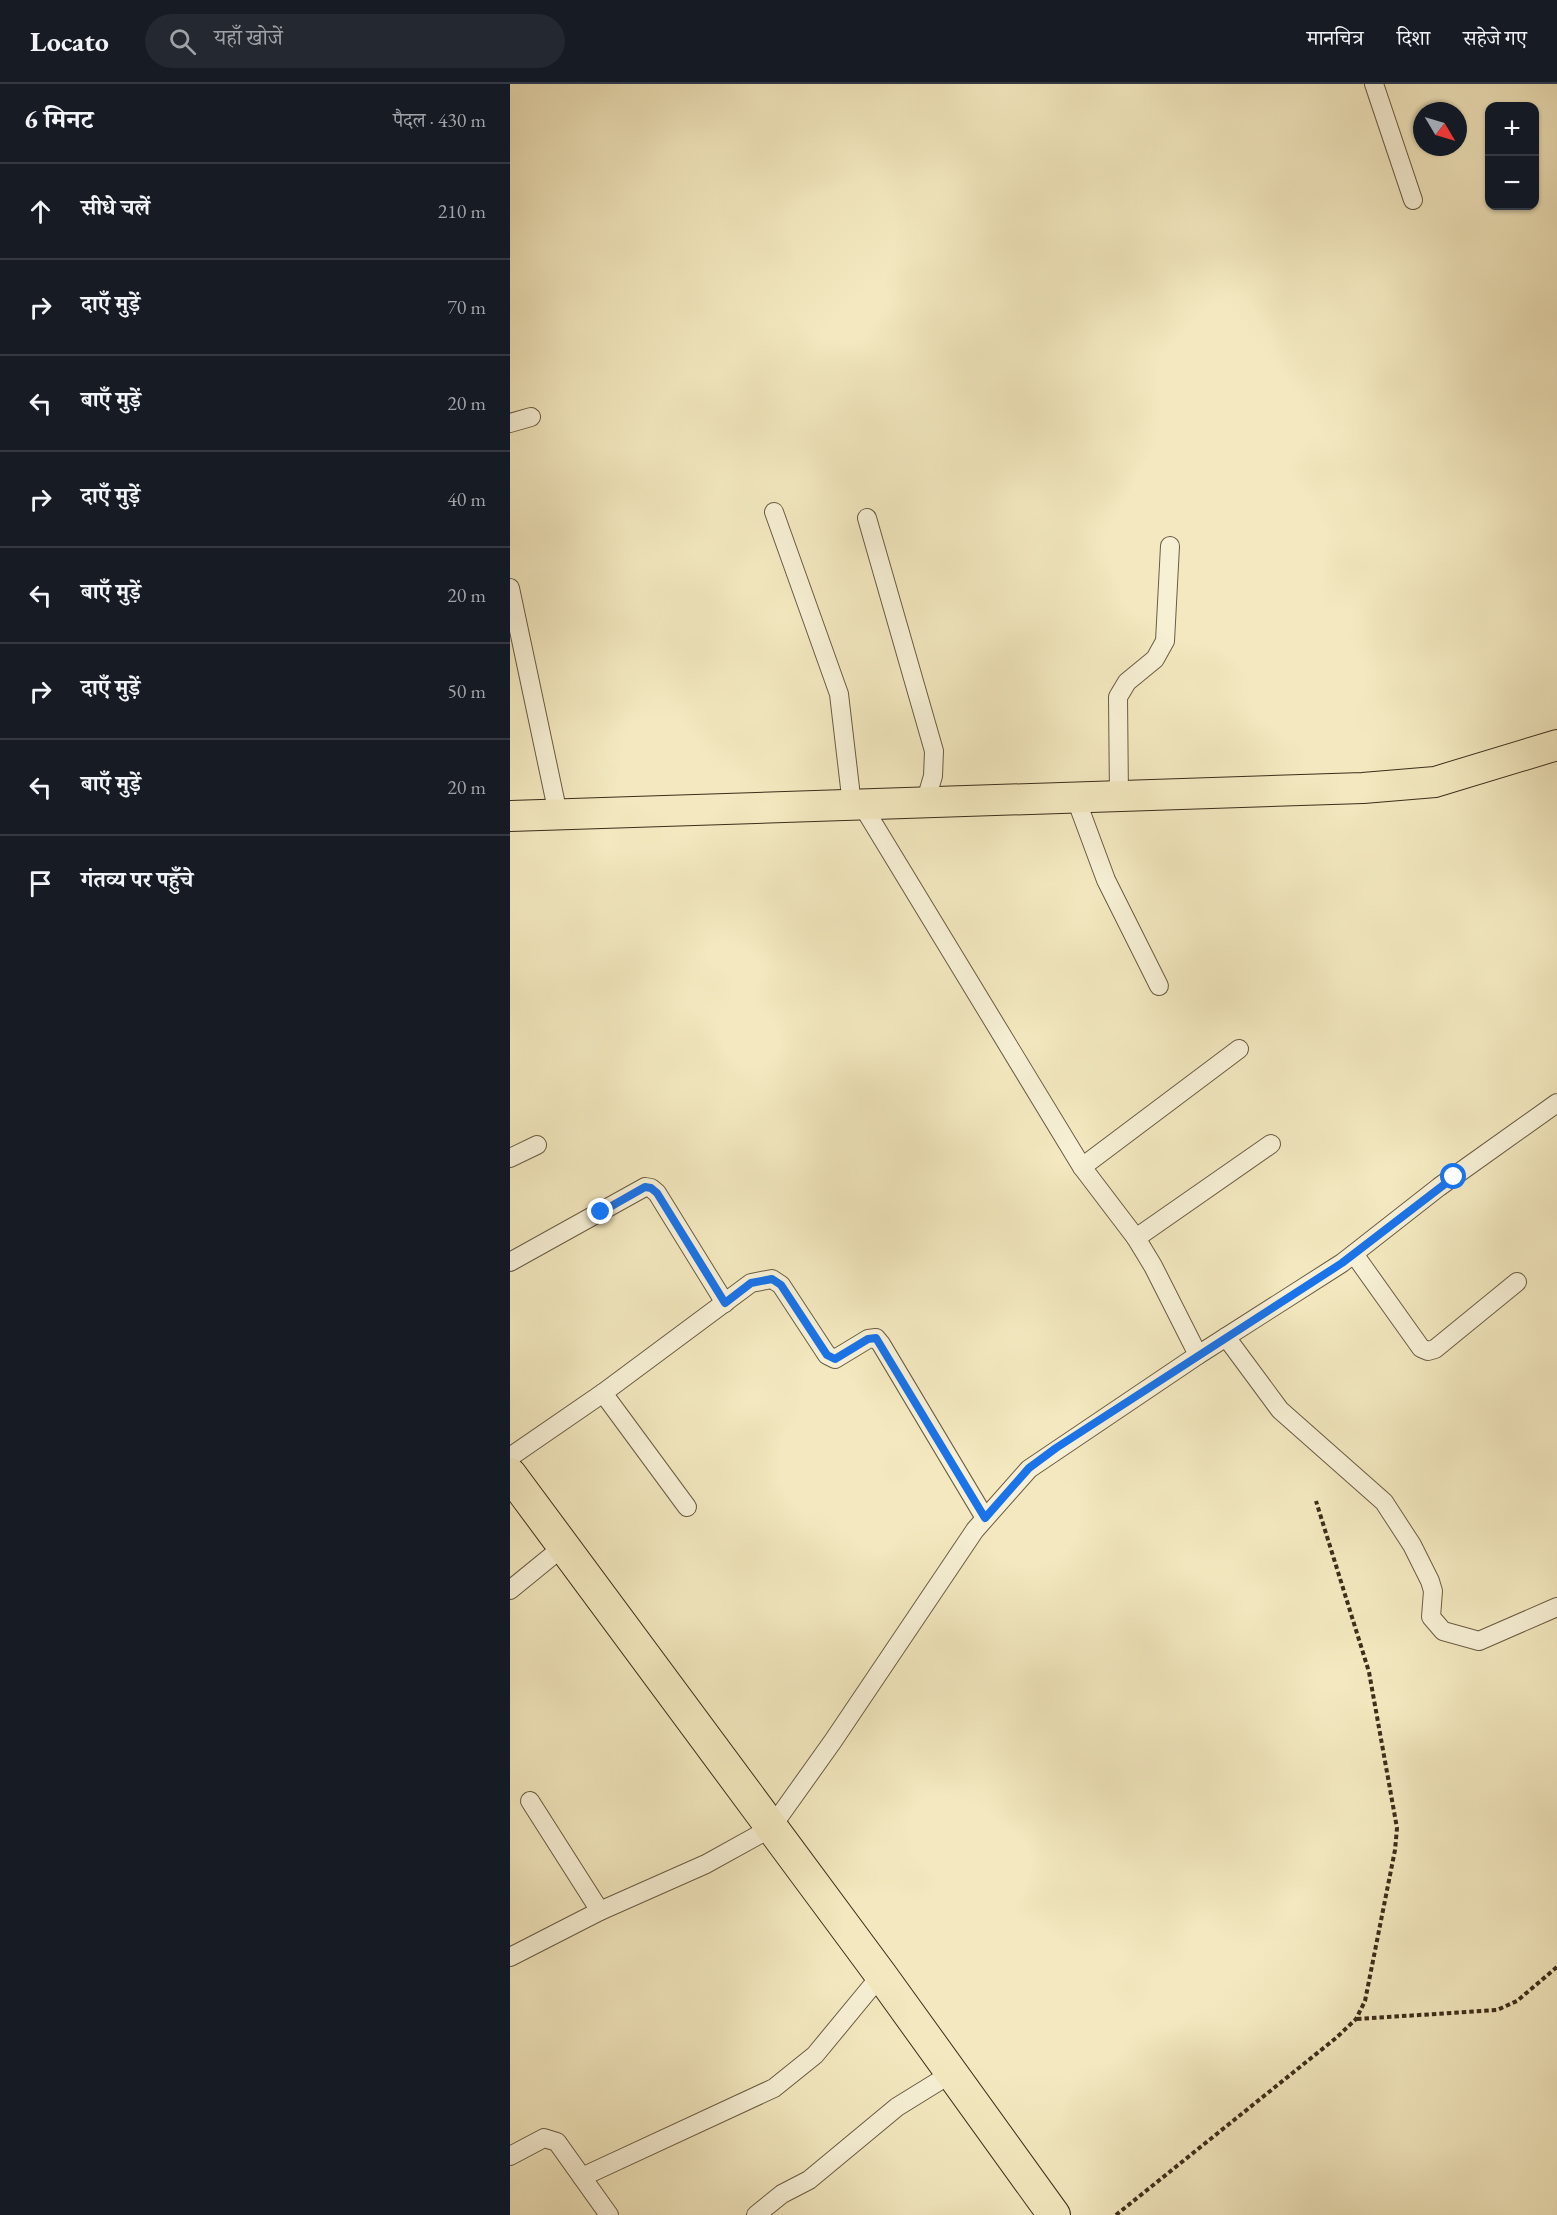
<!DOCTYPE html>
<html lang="hi">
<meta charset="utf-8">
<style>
:root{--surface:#171b24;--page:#242831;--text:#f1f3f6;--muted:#9ea1a6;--line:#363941}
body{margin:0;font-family:"EB Garamond","Noto Serif Devanagari",serif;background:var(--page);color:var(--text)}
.controls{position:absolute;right:18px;top:18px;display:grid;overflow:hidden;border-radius:12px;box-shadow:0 2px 4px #0004}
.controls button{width:54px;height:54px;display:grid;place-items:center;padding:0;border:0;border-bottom:2px solid var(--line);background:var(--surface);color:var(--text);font:30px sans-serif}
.compass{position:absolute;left:903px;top:18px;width:54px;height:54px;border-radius:50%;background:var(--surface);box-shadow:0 2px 4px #0004;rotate:128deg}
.stop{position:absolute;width:18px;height:18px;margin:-14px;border:4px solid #1a73e8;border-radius:50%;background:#fff}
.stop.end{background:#1a73e8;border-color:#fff;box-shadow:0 2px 6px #0008}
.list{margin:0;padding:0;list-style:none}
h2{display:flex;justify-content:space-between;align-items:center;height:78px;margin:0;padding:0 24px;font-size:26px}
h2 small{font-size:20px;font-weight:400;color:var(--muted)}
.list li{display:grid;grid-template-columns:39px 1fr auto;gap:18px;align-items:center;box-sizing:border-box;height:96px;padding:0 24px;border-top:2px solid var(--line)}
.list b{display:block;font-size:22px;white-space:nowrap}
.list em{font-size:20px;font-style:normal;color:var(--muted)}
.icon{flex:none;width:33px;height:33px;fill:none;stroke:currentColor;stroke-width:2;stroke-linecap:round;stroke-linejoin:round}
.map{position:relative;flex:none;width:1047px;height:2131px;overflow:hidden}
header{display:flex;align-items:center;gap:36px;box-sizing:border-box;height:84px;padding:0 30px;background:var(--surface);border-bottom:2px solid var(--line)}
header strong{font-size:28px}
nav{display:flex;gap:33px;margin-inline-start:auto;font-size:21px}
.search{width:420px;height:54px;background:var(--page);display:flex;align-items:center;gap:15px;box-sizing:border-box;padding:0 21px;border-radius:33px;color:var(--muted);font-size:22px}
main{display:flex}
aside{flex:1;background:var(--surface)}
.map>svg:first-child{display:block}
</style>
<header>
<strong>Locato</strong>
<div class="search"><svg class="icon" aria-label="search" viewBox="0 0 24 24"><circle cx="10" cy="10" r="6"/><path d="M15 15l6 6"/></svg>यहाँ खोजें</div>
<nav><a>मानचित्र</a><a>दिशा</a><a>सहेजे गए</a></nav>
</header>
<main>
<aside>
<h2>6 मिनट<small>पैदल · 430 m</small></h2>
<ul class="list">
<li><svg class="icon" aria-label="ahead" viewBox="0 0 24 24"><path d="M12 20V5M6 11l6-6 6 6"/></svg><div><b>सीधे चलें</b></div><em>210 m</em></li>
<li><svg class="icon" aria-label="right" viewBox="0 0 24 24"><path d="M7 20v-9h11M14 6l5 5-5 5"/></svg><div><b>दाएँ मुड़ें</b></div><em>70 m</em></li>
<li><svg class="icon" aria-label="left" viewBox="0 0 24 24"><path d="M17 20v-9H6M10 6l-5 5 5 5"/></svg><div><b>बाएँ मुड़ें</b></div><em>20 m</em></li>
<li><svg class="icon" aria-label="right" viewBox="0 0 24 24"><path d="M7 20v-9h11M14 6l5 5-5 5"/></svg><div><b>दाएँ मुड़ें</b></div><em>40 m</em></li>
<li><svg class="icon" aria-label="left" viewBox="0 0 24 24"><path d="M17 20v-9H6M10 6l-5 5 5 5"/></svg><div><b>बाएँ मुड़ें</b></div><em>20 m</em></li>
<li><svg class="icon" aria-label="right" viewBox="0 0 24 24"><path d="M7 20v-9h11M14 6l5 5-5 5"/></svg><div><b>दाएँ मुड़ें</b></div><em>50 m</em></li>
<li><svg class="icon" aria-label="left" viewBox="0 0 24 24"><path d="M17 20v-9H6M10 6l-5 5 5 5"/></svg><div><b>बाएँ मुड़ें</b></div><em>20 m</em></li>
<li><svg class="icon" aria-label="arrive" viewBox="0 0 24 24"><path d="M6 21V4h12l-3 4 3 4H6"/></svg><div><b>गंतव्य पर पहुँचे</b></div></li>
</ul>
</aside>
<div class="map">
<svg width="1047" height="2131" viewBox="0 0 1047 2131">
<rect width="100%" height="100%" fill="#f3e8bf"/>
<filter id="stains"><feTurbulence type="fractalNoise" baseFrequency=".00333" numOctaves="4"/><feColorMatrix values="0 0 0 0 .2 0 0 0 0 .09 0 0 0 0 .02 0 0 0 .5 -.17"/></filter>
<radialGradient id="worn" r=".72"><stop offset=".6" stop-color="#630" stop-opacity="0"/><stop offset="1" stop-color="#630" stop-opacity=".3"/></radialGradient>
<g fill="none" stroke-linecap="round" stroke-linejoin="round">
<g stroke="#6a5c43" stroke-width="20">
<g id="minor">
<polyline points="864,0 903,116"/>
<polyline points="0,339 21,333"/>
<polyline points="264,428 329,610 342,721"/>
<polyline points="357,434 424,667 423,692 415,719"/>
<polyline points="0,504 48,730"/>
<polyline points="609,713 608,613 617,598 645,575 655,557 660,462"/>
<polyline points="566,715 596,796 649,902"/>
<polyline points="352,721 572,1083 626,1154 643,1182 688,1271"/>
<polyline points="0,1074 27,1061"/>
<polyline points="572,1083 729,965"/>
<polyline points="626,1154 761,1060"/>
<polyline points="844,1170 911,1264 918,1267 925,1265 1007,1198"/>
<polyline points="0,1178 135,1103 141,1104 147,1109 215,1219"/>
<polyline points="716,1253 770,1326 874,1418 902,1461 920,1497 923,1507 921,1533 933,1547 969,1557 1047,1523"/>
<polyline points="93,1309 177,1423"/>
<polyline points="0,1373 93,1309 241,1199 262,1195 271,1201 317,1271 325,1275 358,1255 366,1254 371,1260 475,1434"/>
<polyline points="0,1506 54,1462"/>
<polyline points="20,1717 90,1827"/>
<polyline points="0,1873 90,1827 196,1780 261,1744 323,1657 465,1446 519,1385 688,1271 832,1179 929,1103 1047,1019"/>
<polyline points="0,2072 34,2054 47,2058 99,2131"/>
<polyline points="72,2093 264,2004 305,1971 371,1891"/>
<polyline points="246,2131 272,2110 299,2096 387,2023 442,1989"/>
</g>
</g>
<g stroke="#3d2d1a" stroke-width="32">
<polyline id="primary" points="0,732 853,704 925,698 1047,661"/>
</g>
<g stroke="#3d2d1a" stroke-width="34">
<polyline id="trunk" points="0,1390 371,1891 544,2131"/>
</g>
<g stroke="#3d2d1a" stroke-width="4" stroke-dasharray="4.5 3" stroke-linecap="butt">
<polyline points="847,1935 987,1926 1007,1917 1047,1883"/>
<polyline points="606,2131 826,1954 846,1935 855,1917 885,1766 887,1744 859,1588 806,1417"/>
</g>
<use href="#minor" stroke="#f7f0d5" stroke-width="18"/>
<use href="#primary" stroke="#f3e8bf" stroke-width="30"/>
<use href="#trunk" stroke="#f3e8bf" stroke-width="32"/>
</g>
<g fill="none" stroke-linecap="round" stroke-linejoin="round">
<polyline stroke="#1a73e8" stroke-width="8" points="91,1128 135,1103 141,1104 147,1109 215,1219 241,1199 262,1195 271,1201 317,1271 325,1275 358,1255 366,1254 475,1434 519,1384 546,1364 832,1179 944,1093"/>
</g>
<rect width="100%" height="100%" filter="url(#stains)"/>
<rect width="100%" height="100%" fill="url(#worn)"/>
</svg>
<div class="controls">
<button>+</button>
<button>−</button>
</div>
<svg class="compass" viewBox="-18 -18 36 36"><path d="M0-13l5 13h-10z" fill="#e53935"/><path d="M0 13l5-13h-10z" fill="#9ea1a6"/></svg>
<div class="stop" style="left:944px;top:1093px"></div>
<div class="stop end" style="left:91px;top:1128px"></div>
</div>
</main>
